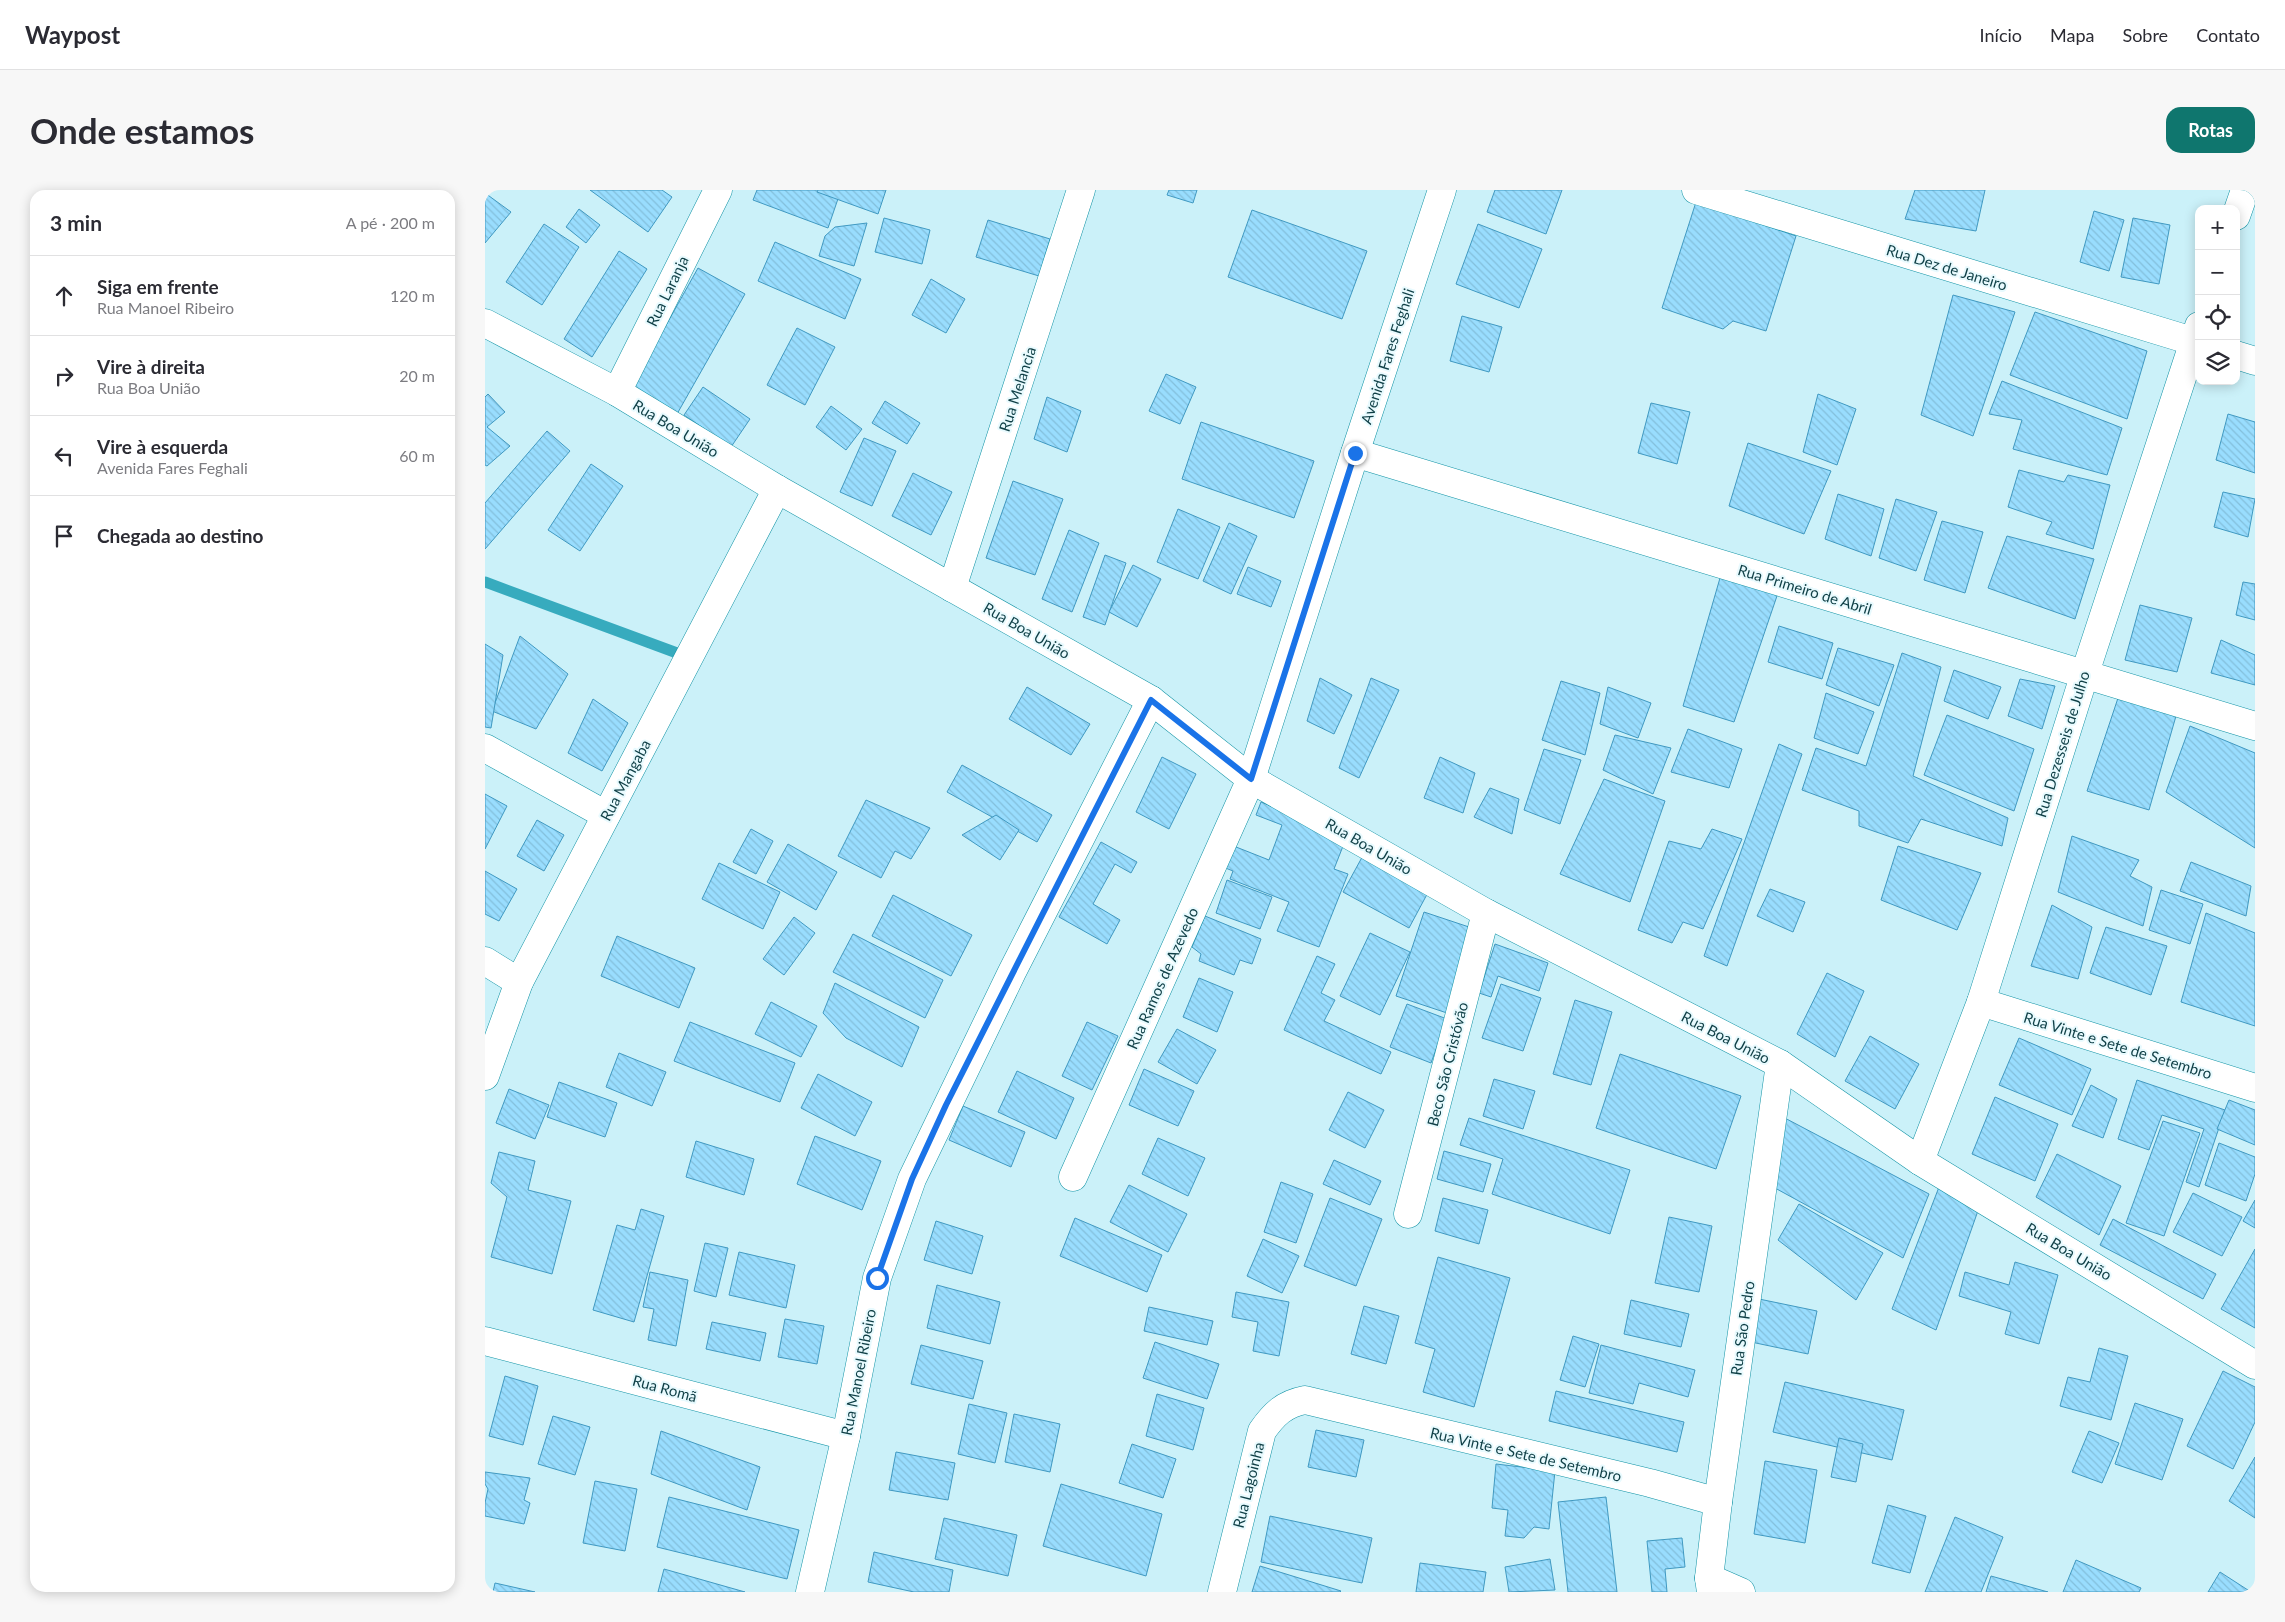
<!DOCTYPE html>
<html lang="pt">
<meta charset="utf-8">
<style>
:root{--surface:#fff;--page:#f7f7f7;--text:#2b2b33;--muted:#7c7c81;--line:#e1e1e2;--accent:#0f766e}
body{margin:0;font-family:Lato,sans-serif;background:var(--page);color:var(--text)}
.controls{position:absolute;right:15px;top:15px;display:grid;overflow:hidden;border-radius:10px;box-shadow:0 2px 12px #0003}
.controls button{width:45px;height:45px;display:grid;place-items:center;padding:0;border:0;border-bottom:1px solid var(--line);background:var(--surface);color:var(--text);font:25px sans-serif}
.stop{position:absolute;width:15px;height:15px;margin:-11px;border:4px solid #1a73e8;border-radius:50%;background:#fff}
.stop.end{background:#1a73e8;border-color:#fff;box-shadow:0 1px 5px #0008}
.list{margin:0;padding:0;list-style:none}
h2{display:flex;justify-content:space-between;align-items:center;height:65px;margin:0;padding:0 20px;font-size:21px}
h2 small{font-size:16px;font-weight:400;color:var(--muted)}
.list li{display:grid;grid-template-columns:32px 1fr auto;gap:15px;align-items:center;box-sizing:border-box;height:80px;padding:0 20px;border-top:1px solid var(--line)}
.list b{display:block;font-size:19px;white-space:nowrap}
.list p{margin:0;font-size:16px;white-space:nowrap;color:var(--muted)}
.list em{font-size:16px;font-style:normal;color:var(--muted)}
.icon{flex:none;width:28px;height:28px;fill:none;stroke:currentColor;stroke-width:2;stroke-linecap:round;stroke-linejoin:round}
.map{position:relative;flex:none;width:1770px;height:1402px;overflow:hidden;border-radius:15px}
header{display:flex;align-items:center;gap:30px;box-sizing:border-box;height:70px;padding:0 25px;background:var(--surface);border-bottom:1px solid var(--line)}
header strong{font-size:24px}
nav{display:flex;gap:28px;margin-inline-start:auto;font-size:18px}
.intro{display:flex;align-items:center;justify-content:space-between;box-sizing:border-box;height:120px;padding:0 30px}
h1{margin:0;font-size:35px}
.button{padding:12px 22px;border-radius:15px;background:var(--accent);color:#fff;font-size:18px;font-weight:700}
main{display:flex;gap:30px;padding:0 30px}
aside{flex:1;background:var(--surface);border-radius:15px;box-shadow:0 2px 12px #0003}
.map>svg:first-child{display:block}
</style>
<header>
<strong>Waypost</strong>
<nav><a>Início</a><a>Mapa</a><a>Sobre</a><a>Contato</a></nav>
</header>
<div class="intro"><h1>Onde estamos</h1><a class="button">Rotas</a></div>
<main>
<aside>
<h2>3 min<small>A pé · 200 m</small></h2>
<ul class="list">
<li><svg class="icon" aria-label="ahead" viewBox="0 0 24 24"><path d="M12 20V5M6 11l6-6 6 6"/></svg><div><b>Siga em frente</b><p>Rua Manoel Ribeiro</p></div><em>120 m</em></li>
<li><svg class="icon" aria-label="right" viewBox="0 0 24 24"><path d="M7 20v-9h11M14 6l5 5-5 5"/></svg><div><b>Vire à direita</b><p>Rua Boa União</p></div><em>20 m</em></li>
<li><svg class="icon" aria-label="left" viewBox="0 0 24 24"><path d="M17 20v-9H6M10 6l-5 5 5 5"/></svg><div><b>Vire à esquerda</b><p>Avenida Fares Feghali</p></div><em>60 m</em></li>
<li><svg class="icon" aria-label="arrive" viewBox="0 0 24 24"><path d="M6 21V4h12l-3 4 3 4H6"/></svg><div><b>Chegada ao destino</b></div></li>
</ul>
</aside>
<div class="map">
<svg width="1770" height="1402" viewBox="0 0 1770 1402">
<defs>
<pattern id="building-back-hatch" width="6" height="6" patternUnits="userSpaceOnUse" patternTransform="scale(1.25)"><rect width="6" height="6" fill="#99ddfe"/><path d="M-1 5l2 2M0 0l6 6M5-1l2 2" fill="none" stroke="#83bfdb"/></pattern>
</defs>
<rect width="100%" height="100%" fill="#cbf1f9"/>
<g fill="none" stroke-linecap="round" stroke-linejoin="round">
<polyline stroke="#37abbe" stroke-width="11" points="0,392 192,463"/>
</g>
<g fill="url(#building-back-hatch)" stroke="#4099c1">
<polygon points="105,0 177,0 187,7 163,42"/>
<polygon points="272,0 356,0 343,38 268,10"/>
<polygon points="333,0 401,0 393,24 332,2"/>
<polygon points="684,0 712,0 708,13 682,5"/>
<polygon points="1010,0 1077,0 1061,44 1002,22"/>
<polygon points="1430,0 1500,0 1491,41 1420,29"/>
<polygon points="0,3 26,22 0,53"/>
<polygon points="1211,12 1311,46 1281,141 1248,131 1238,139 1177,118"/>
<polygon points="94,19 115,35 101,53 81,37"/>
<polygon points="767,20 882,61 857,129 743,87"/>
<polygon points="1609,21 1639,30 1624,81 1595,72"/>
<polygon points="399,28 445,40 437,74 390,62"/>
<polygon points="1648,28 1685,35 1674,94 1636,87"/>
<polygon points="503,30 565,49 554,86 491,67"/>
<polygon points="382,33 369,76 334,66 340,46 350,37"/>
<polygon points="59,34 94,57 57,115 21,92"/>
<polygon points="993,34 1057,59 1034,118 971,94"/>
<polygon points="290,52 376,89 360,129 273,91"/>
<polygon points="134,61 162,79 107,167 79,149"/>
<polygon points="213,78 260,104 192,224 146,198"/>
<polygon points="446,89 480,109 461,143 427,125"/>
<polygon points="1468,105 1530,122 1488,246 1436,225"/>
<polygon points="1550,122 1662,161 1642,229 1525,185"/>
<polygon points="977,126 1017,137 1004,182 965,171"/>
<polygon points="312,138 350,157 320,215 282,195"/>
<polygon points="681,184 711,197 695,234 664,221"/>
<polygon points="1517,191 1637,238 1622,285 1528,259 1537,230 1504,224"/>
<polygon points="218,197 265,229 246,257 199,225"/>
<polygon points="3,204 20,222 2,237 25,256 2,276 0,275 0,207"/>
<polygon points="1333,204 1371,219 1352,275 1318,262"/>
<polygon points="562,207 596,221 582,262 549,249"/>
<polygon points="400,211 435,233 422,254 387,233"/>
<polygon points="1166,213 1205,222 1192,274 1153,263"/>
<polygon points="346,216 377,239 361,260 331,237"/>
<polygon points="1743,224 1770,232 1770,283 1731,270"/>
<polygon points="716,232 829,271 809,328 697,289"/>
<polygon points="62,241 85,261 0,359 0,313"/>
<polygon points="379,248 411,261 387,316 355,302"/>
<polygon points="1263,253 1346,281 1319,344 1244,316"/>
<polygon points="106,274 138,296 95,361 63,340"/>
<polygon points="1534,280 1579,292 1583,285 1625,295 1608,359 1561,344 1567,332 1523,317"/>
<polygon points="428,283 467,302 446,345 407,326"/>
<polygon points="528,291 578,309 550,385 501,368"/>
<polygon points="1738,302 1770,309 1763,347 1729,337"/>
<polygon points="1353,304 1399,319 1386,366 1340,349"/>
<polygon points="1411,309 1452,322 1431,381 1394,368"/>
<polygon points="693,319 735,337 713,389 672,372"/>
<polygon points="1457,331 1498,342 1480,403 1439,390"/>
<polygon points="744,333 772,346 746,404 718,391"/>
<polygon points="584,340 614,353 587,422 557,409"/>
<polygon points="1522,346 1609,369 1590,429 1503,398"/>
<polygon points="620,365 641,373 620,435 598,427"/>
<polygon points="648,375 676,389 652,437 624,422"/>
<polygon points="763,377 796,391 786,417 752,404"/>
<polygon points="1235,388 1294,400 1249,532 1198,516"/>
<polygon points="1758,392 1770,394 1770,430 1751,425"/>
<polygon points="1655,415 1707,428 1692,482 1640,470"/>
<polygon points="1294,436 1348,453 1337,489 1283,472"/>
<polygon points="35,446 83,484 51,539 7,521"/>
<polygon points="1736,450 1770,465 1770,495 1726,483"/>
<polygon points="0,454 18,465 6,538 0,537"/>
<polygon points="1353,458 1409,475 1394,516 1341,495"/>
<polygon points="1417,463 1456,477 1428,586 1523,628 1517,656 1436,629 1423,653 1374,636 1374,621 1317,600 1331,558 1381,576"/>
<polygon points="1469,480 1516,497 1503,529 1459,511"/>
<polygon points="835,488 867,505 849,544 822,531"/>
<polygon points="886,488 914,500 874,588 854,578"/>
<polygon points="1535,489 1570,496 1557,539 1523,526"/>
<polygon points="1076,491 1115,503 1100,565 1057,550"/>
<polygon points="542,497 605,534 586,565 524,529"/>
<polygon points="1123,497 1166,513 1153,548 1115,534"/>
<polygon points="1341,503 1389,522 1373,564 1329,548"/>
<polygon points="1633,508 1691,526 1664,620 1602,601"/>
<polygon points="108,509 143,533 117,581 83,563"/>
<polygon points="1462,525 1549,559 1529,621 1439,585"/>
<polygon points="1705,536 1770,563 1770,658 1681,602"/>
<polygon points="1203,539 1257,559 1244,598 1186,582"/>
<polygon points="1130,545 1186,558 1168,604 1118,580"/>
<polygon points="1294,554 1317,564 1242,776 1219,766"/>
<polygon points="1059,559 1096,570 1075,634 1039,620"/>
<polygon points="677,567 711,584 684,639 651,622"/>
<polygon points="955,567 990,583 978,623 939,608"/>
<polygon points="477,575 567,625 552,652 462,602"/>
<polygon points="1119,589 1180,611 1145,712 1075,684"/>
<polygon points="1005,598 1034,609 1027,644 989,627"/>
<polygon points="0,604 22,616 0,659"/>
<polygon points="381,610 445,638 426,669 410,661 396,688 353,666"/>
<polygon points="776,612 862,646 849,679 863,684 834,757 792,741 804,712 745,689 748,681 738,677 746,655 784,670 797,635 771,625"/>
<polygon points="511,625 534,640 515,670 477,645"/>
<polygon points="52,630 79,645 59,681 32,666"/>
<polygon points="266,639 288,651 271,684 248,672"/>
<polygon points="1227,639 1257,649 1218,739 1198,732 1187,753 1153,740 1184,651 1216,659"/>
<polygon points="1587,646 1654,670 1645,686 1667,697 1658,736 1573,702"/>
<polygon points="616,652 652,672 646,683 630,674 608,714 635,730 622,754 574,727"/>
<polygon points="303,654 352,682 331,720 282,692"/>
<polygon points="1413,656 1496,683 1472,740 1396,710"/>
<polygon points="881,660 947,695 924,738 858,702"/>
<polygon points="1706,672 1766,696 1761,726 1695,701"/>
<polygon points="234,673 295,702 278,739 217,709"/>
<polygon points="0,681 32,699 14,731 0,724"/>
<polygon points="742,690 787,707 775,739 731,723"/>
<polygon points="1285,699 1320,712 1308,742 1272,726"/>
<polygon points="1676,700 1718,714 1705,754 1664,740"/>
<polygon points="408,705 487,745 466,786 387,746"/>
<polygon points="1567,715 1607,737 1593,789 1546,776"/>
<polygon points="939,722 990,739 962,823 911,806"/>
<polygon points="1721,723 1770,743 1770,836 1696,812"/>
<polygon points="720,726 776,749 767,774 755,770 749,785 714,771 716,764 707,757"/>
<polygon points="309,727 330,743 299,785 278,769"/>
<polygon points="1621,737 1682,756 1666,805 1605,783"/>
<polygon points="885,743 925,762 895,825 855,806"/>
<polygon points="368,744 458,790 440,828 348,782"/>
<polygon points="132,746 210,778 194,818 116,786"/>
<polygon points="1010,754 1063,773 1054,801 1013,786 1006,807 994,803"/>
<polygon points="832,766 850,774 836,803 850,810 839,831 906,862 896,884 799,840"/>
<polygon points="1342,783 1379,801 1350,867 1312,844"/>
<polygon points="714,788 748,802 732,842 698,827"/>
<polygon points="350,793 434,837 417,877 361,848 338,823"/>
<polygon points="1016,794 1056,808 1038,861 997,848"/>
<polygon points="1090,810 1127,822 1106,895 1068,884"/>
<polygon points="286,812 332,836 316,867 270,844"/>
<polygon points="922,814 962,829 946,873 905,857"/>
<polygon points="205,832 310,873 295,912 189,871"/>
<polygon points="602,832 633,846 607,900 577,886"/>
<polygon points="692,839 731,860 712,894 673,872"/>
<polygon points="1385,846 1434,874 1410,919 1360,891"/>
<polygon points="1534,848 1606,879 1587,925 1514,895"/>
<polygon points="134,863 181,882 167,916 121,897"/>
<polygon points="1135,864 1256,906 1231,979 1111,938"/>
<polygon points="659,879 709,901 693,936 644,915"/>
<polygon points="532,881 589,908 571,949 513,922"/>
<polygon points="333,884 387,912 370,946 316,918"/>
<polygon points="1009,889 1050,901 1038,939 998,926"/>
<polygon points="1652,890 1740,920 1714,997 1701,992 1719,939 1677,925 1664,960 1633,949"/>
<polygon points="74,892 132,913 120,947 62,927"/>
<polygon points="1606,895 1632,909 1618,948 1587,936"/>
<polygon points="24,899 64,915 50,949 11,933"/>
<polygon points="863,902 899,920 880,958 844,940"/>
<polygon points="1510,907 1573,934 1550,991 1487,964"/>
<polygon points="1744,910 1770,920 1770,955 1732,939"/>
<polygon points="478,916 540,942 526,977 464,950"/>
<polygon points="1296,926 1444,1004 1418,1068 1290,998"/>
<polygon points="984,928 1145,980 1125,1044 1007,1004 1018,969 975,955"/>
<polygon points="1678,931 1715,943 1679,1046 1641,1033"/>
<polygon points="330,946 396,971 377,1020 312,994"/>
<polygon points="673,948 720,968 703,1006 657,984"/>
<polygon points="211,951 269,969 259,1005 201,987"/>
<polygon points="1734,953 1770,967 1770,984 1761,1011 1720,995"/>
<polygon points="959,961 1006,974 998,1002 952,989"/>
<polygon points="14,962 50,971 43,1000 86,1011 67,1084 6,1067 22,1007 6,993"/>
<polygon points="1572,964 1636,996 1614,1045 1551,1007"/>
<polygon points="849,970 896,991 885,1015 838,994"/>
<polygon points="796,992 828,1004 811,1053 779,1042"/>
<polygon points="644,995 702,1024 683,1062 625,1032"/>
<polygon points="1454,997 1495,1015 1451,1140 1407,1119"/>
<polygon points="1708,1003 1757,1027 1737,1066 1688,1042"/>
<polygon points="845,1008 897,1029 871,1096 819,1076"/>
<polygon points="958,1008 1003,1020 994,1054 950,1041"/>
<polygon points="1770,1010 1770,1038 1758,1031"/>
<polygon points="1314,1014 1398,1063 1371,1110 1293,1050"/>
<polygon points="156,1019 179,1026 149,1132 108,1120 132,1035 150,1040"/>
<polygon points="1184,1027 1227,1036 1214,1102 1170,1093"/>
<polygon points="590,1028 677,1065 662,1102 575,1066"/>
<polygon points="1628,1029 1731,1084 1718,1109 1615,1055"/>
<polygon points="451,1031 498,1046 487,1084 439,1070"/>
<polygon points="778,1049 814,1066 797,1103 762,1086"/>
<polygon points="220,1053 243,1058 231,1107 209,1101"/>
<polygon points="1770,1059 1770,1138 1736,1119"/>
<polygon points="254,1062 310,1075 301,1118 244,1105"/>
<polygon points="953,1067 1025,1088 989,1217 938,1202 950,1159 930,1153"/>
<polygon points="1530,1072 1573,1085 1554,1154 1520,1144 1526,1122 1474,1106 1480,1082 1524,1095"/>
<polygon points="165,1082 203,1090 191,1156 163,1150 169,1119 158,1117"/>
<polygon points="452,1095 515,1112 505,1154 442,1138"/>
<polygon points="751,1102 804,1112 794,1166 768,1161 773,1132 747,1127"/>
<polygon points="1274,1109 1332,1121 1323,1164 1266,1152"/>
<polygon points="1146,1110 1204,1124 1196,1157 1139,1144"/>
<polygon points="879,1116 914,1126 901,1174 866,1164"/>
<polygon points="664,1117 728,1131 722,1155 659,1141"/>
<polygon points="300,1129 339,1136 332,1174 293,1167"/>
<polygon points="227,1132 281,1143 275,1171 221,1159"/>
<polygon points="1088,1146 1114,1154 1100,1197 1075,1190"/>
<polygon points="670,1152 734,1174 722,1209 658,1188"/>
<polygon points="436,1155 498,1171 488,1209 426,1194"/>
<polygon points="1116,1155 1210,1180 1203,1207 1154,1193 1148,1214 1104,1203"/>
<polygon points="1614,1158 1643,1166 1626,1230 1575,1216 1583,1187 1605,1192"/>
<polygon points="1738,1181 1770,1197 1770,1232 1748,1279 1702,1256"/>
<polygon points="20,1186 53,1196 38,1255 4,1246"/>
<polygon points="1300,1192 1419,1220 1407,1270 1288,1242"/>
<polygon points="1071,1201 1199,1232 1192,1262 1064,1231"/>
<polygon points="672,1204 719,1218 708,1260 661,1246"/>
<polygon points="1650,1213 1698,1229 1677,1290 1630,1274"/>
<polygon points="484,1214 522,1223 510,1273 473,1264"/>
<polygon points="529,1224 575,1234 565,1282 520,1272"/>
<polygon points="68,1226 105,1237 90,1285 53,1274"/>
<polygon points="831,1240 879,1250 871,1287 823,1277"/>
<polygon points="176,1241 275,1277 262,1320 166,1284"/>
<polygon points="1604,1241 1634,1253 1617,1293 1587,1282"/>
<polygon points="1354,1248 1378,1254 1371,1292 1346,1287"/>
<polygon points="647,1254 691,1269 678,1308 634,1293"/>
<polygon points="411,1262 470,1273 463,1310 404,1300"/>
<polygon points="1770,1267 1770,1328 1744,1311"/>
<polygon points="1280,1271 1332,1280 1320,1353 1269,1344"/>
<polygon points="1011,1274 1070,1281 1064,1339 1049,1337 1039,1348 1020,1346 1023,1320 1007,1318"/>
<polygon points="0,1282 45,1288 39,1310 45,1313 39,1334 0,1326 0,1313 3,1299 0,1294"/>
<polygon points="110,1291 152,1299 140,1361 98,1353"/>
<polygon points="576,1294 677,1324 661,1386 558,1356"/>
<polygon points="184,1307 314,1340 302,1389 172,1357"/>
<polygon points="1121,1307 1132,1402 1083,1402 1073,1312"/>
<polygon points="1403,1315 1441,1326 1425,1383 1387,1373"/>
<polygon points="785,1326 887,1348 877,1393 776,1372"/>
<polygon points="1470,1327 1518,1347 1496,1402 1440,1402"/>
<polygon points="459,1328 532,1345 523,1386 450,1369"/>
<polygon points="1197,1348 1200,1377 1180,1379 1182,1402 1167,1402 1162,1351"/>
<polygon points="389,1362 468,1380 464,1402 429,1402 383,1392"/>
<polygon points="1065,1369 1070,1400 1024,1402 1020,1377"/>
<polygon points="1591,1370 1656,1398 1654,1402 1578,1402"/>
<polygon points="935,1373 1001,1382 998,1402 931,1402"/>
<polygon points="775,1376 856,1401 855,1402 767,1402"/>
<polygon points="179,1379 260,1402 173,1402"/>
<polygon points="1735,1382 1766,1402 1723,1402"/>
<polygon points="1506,1386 1563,1402 1501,1402"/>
<polygon points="10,1393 50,1402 8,1402"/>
</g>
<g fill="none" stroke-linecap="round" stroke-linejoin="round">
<g stroke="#1193a5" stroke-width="29">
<g id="minor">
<polyline points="1211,0 1714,153"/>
<polyline points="1751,26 1760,0"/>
<polyline points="0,133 132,202 292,299 666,510 766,589 1001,723 1295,874 1435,971 1770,1175"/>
<polyline points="1751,165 1770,171"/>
<polyline points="132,202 233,0"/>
<polyline points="870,263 1770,536"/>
<polyline points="467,398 596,0"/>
<polyline points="0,558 121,625"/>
<polyline points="0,771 34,792"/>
<polyline points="1496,812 1770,898"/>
<polyline points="0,886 34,792 292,299"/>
<polyline points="1435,971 1496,812 1600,483 1714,136"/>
<polyline points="588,987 766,589 870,263 957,0"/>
<polyline points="923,1024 1001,723"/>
<polyline points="0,1151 361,1246"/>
<polyline points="1224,1388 1256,1402"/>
<polyline points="325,1402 361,1246 392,1088 427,989 527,782 666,510"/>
<path d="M737,1402L777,1241C789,1224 799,1214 820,1210L1165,1293L1233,1312"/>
<polyline points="1226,1402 1224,1388 1233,1312 1295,874"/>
</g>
</g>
<use href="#minor" stroke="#fff" stroke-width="28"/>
</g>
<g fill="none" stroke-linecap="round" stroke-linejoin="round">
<polyline stroke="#1a73e8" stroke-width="6" points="392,1088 427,989 461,915 666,510 766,589 870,263"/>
</g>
<g text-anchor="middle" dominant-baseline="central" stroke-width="4" stroke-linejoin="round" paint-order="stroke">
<g font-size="15" fill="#0f3f46" stroke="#e8fafe">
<text transform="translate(1462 77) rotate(17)">Rua Dez de Janeiro</text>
<text transform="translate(182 101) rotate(-64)">Rua Laranja</text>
<text transform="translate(902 166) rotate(-72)">Avenida Fares Feghali</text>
<text transform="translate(532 199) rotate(-72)">Rua Melancia</text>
<text transform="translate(191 238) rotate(31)">Rua Boa União</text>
<text transform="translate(1320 399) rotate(17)">Rua Primeiro de Abril</text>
<text transform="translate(542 440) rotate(30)">Rua Boa União</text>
<text transform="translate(1577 554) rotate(-73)">Rua Dezesseis de Julho</text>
<text transform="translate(140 590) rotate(-62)">Rua Mangaba</text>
<text transform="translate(884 656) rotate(30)">Rua Boa União</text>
<text transform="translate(677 788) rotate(-66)">Rua Ramos de Azevedo</text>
<text transform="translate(1241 847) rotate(27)">Rua Boa União</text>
<text transform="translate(1633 855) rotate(17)">Rua Vinte e Sete de Setembro</text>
<text transform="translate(962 874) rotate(-76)">Beco São Cristóvão</text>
<text transform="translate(1584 1061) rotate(31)">Rua Boa União</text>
<text transform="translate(1257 1138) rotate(-82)">Rua São Pedro</text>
<text transform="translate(373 1182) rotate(-79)">Rua Manoel Ribeiro</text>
<text transform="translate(180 1198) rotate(15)">Rua Romã</text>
<text transform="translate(1041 1264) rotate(13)">Rua Vinte e Sete de Setembro</text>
<text transform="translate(763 1295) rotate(-76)">Rua Lagoinha</text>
</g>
</g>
</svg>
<div class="controls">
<button>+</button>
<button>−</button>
<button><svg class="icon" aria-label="locate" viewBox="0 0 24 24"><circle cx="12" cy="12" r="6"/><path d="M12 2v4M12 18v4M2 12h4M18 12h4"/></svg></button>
<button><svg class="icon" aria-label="layers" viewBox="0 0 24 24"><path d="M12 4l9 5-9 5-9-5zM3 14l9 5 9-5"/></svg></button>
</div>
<div class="stop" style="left:392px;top:1088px"></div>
<div class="stop end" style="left:870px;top:263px"></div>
</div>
</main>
